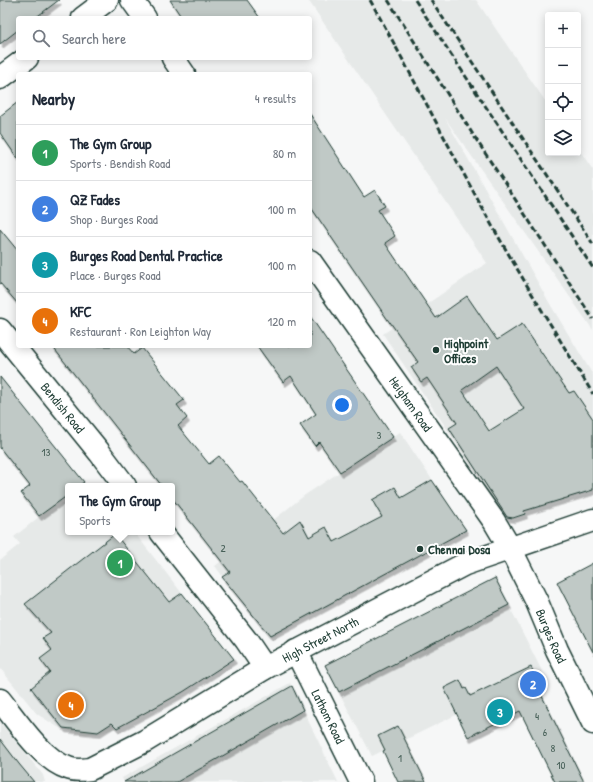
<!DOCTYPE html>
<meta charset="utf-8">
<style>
:root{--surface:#fff;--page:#f2f2f3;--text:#1f2937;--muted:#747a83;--line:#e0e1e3;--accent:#d93025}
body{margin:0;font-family:"Patrick Hand",sans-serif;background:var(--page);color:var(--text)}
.controls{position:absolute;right:12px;top:12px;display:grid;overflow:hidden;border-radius:4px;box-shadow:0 2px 10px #0003}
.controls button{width:36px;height:36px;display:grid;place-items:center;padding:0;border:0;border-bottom:1px solid var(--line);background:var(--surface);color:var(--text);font:20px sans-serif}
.you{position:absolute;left:342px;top:405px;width:14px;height:14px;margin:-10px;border:3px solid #fff;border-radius:50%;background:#1a73e8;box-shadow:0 0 0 6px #1a73e833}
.badge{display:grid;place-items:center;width:26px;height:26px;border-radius:50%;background:var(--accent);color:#fff;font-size:13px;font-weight:700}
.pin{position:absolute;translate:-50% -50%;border:2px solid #fff;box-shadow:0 1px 4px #0006}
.popup{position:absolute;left:65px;top:483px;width:110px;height:52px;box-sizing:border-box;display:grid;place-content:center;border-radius:4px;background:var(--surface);filter:drop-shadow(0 1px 3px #0005);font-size:13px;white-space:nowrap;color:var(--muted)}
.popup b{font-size:15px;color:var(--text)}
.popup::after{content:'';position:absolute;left:50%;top:100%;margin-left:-8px;border:8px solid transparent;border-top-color:var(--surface)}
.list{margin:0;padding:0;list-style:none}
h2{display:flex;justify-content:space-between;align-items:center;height:52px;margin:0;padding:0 16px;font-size:17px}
h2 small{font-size:13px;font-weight:400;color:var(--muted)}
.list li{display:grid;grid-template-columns:26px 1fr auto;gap:12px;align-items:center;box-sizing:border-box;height:56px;padding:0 16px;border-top:1px solid var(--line)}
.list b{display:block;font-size:15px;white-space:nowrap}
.list p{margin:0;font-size:13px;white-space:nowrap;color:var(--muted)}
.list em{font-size:13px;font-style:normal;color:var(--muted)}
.icon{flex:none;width:22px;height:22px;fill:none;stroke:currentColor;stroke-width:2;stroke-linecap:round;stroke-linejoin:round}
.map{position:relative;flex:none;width:593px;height:782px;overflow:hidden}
.search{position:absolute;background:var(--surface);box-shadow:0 2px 10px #0003;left:16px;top:16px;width:296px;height:44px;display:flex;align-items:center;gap:10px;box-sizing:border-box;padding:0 14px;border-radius:4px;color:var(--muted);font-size:15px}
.panel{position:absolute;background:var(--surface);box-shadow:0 2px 10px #0003;left:16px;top:72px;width:296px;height:276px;border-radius:4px}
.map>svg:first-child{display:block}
</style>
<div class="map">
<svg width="593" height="782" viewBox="0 0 593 782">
<defs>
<filter id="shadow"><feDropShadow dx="2.5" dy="4.5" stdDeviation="0" flood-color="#0004"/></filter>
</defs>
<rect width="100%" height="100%" fill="#f6f7f7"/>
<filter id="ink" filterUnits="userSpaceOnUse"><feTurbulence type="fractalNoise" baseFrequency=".025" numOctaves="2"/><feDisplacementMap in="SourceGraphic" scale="8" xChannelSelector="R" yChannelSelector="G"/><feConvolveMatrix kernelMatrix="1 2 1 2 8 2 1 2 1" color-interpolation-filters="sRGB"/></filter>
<g filter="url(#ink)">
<g fill="#e6e9e8">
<polygon points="308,0 476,0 548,105 548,153 578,153 578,148 593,170 593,330 445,118 550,304 593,375 593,491 505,518 443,423 383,334 487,263"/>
<polygon points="400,432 466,530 269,639 215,566 305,495"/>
<polygon points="60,500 65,506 68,504 68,532 134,532 232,657 183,692 117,728 97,734 82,734 61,729 37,714 0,668 0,560 20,544 14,537"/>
<polygon points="495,578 547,681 464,722 460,713 372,756 325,665"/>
<polygon points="290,683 338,782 124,782 122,778"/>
<polygon points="0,722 43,775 45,782 0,782"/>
</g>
<g fill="#c0c9c6" stroke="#1f3d34" fill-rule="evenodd" filter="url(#shadow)">
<polygon points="0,0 59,0 35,18 18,18 18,30 0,44"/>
<polygon points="170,0 247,0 260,18 182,18"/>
<polygon points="18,102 18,159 0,133 0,116"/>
<path d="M310,114L364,197L375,190L385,206L378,210L395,236L385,243L436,318L467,296L497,340L522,324L569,393L574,391L593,419V490L524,511L525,514L513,518L507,517L449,428L457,423L427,378L421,382L411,367L418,362L390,322V323L310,206ZM496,366L524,409L489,431L462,390Z"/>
<polygon points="0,229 18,251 18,304 0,283"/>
<polygon points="310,316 393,437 340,472 319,442 315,446 300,425 316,414 291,376 283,382 257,346 310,346"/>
<polygon points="52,346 127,346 134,354 142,348 184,400 177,405 187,418 178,426 209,464 219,456 240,482 242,481 283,533 300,520 309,537 326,527 334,542 382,517 372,500 395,487 401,498 432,480 466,530 270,636 222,577 230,572 172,498 172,486 162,486"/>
<polygon points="0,377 84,482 79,486 68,486 68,495 39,516 21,493 30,486 0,448"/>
<polygon points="115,534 169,602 182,593 234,659 183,692 117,728 112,723 98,732 63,728 31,688 50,672 40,659 52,650 43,638 51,633 25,604"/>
<polygon points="593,563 593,652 557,582"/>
<polygon points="495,578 509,605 339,692 325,665"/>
<polygon points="531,667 540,685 537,686 584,782 555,782 520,711 468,737 444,688 460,680 464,689 466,688 470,696"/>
<polygon points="292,686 303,710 177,782 124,782"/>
<polygon points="398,726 426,782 398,782 383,751 385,750 378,736"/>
<polygon points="0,739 19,764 34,782 0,782"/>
</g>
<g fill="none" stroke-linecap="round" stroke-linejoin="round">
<g stroke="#1f3d34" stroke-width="25">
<g id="minor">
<polyline points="132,0 145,18"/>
<polyline points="83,18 107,0"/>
<polyline points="173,58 184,74"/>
<polyline points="0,78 27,58"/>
<path id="s1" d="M310,261L494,521L510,548L537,602L557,650L593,723"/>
<path id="s2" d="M0,330L100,453L125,486"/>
<polyline points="161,532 246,640 265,668"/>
<path id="s3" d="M296,651L361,782"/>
</g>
</g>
<g stroke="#1f3d34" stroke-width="25">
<g id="primary">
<path id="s4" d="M0,700C17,721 42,760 68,768C75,771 83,770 90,769L145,741L265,668L465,564L593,520"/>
</g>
</g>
<use href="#minor" stroke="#fff" stroke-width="22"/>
<use href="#primary" stroke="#fff" stroke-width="22"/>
<g stroke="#1f3d34" stroke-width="3" stroke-dasharray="6 3" stroke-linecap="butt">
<path d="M370,0C411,73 449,148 490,222C523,280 558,337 593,394"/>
<polyline points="388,0 472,133 593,319"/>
<polyline points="415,0 593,268"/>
<polyline points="431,0 593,244"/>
</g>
</g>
</g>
<g fill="#1f3d34" stroke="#fff" stroke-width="1.5">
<circle cx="436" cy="350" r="4"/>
<circle cx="420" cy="549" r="4"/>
</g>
<g text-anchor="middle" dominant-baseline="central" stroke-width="4" stroke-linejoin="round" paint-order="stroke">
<g font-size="11" fill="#476058">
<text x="379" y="435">3</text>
<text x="46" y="452">13</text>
<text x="223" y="548">2</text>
<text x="537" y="716">4</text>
<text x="545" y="732">6</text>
<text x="553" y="748">8</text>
<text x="400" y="758">1</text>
<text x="561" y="765">10</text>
</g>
<g font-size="13" font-weight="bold" fill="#1f3d34" stroke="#fff" text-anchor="start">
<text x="444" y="343">Highpoint<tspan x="444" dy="15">Offices</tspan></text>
<text x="428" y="549">Chennai Dosa</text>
</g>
<g font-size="13" fill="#1f3d34" stroke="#fff">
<text stroke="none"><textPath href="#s1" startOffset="175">Heigham Road</textPath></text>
<text stroke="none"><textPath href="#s2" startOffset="100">Bendish Road</textPath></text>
<text stroke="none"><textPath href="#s1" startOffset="447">Burges Road</textPath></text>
<text stroke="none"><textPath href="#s4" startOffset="384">High Street North</textPath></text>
<text stroke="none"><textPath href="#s3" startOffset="73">Lathom Road</textPath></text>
</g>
</g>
</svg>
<div class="controls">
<button>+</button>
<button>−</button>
<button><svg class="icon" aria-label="locate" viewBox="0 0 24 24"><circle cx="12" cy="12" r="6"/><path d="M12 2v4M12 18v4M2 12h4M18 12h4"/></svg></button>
<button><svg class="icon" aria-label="layers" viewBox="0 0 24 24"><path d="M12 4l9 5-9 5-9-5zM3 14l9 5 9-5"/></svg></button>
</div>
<div class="you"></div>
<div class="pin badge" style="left:120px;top:563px;background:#2e9e5b">1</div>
<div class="popup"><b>The Gym Group</b>Sports</div>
<div class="pin badge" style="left:533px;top:684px;background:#3f7fe0">2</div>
<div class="pin badge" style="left:500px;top:712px;background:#0f9aa8">3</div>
<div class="pin badge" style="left:71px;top:705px;background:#e8710a">4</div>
<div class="search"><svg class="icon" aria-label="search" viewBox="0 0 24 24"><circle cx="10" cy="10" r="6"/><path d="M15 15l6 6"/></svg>Search here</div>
<section class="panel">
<h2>Nearby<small>4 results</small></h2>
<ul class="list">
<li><span class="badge" style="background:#2e9e5b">1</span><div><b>The Gym Group</b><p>Sports · Bendish Road</p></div><em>80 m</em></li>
<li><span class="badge" style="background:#3f7fe0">2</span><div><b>QZ Fades</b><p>Shop · Burges Road</p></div><em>100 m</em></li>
<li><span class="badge" style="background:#0f9aa8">3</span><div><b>Burges Road Dental Practice</b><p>Place · Burges Road</p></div><em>100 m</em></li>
<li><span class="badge" style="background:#e8710a">4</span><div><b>KFC</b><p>Restaurant · Ron Leighton Way</p></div><em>120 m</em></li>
</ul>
</section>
</div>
